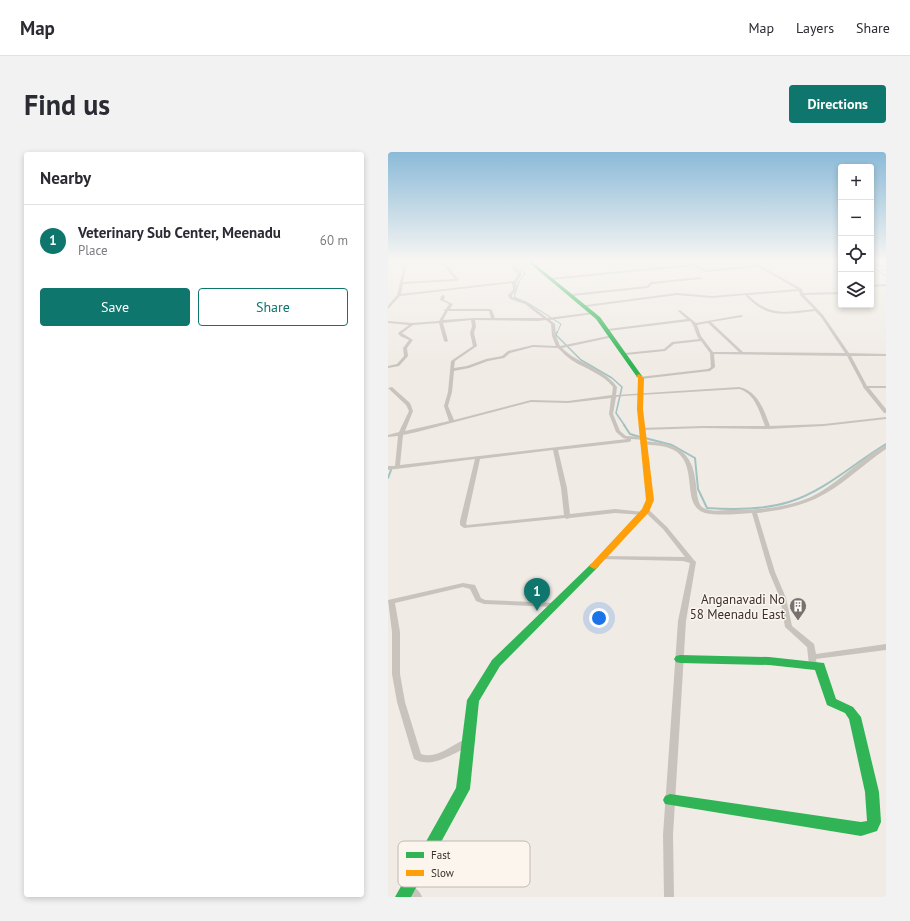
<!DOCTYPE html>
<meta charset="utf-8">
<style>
:root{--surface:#fff;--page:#f2f2f3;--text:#2b2b33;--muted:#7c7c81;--line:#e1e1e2;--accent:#0f766e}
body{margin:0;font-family:"PT Sans",sans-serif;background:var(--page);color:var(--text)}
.controls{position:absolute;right:12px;top:12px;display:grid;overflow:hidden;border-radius:4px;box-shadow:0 2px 6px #0003}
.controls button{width:36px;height:36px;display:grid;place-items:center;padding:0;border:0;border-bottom:1px solid var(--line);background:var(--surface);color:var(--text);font:20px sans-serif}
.you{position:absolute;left:211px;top:466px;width:14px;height:14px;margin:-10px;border:3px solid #fff;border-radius:50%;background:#1a73e8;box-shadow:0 0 0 6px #1a73e833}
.badge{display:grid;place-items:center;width:26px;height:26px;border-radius:50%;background:var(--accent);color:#fff;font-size:13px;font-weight:700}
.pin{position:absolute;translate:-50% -33px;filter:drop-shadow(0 1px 2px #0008)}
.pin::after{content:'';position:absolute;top:21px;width:14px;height:12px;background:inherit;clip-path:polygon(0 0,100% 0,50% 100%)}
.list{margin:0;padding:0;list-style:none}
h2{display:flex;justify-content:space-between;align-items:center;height:52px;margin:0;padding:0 16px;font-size:17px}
h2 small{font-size:13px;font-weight:400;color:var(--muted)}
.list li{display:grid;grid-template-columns:26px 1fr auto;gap:12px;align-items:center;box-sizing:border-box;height:72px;padding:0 16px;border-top:1px solid var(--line)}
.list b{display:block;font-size:15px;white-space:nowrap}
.list p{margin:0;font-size:13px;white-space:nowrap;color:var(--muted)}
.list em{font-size:13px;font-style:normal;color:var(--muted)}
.actions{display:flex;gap:8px;padding:12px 16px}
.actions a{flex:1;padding:9px 0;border:1px solid var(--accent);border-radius:4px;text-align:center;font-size:14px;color:var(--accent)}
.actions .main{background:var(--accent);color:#fff}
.icon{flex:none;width:22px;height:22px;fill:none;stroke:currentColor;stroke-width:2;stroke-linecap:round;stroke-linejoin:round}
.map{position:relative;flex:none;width:498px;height:745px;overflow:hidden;border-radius:4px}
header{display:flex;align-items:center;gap:24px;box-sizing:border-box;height:56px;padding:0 20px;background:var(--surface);border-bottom:1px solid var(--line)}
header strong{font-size:19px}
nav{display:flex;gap:22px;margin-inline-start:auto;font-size:14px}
.intro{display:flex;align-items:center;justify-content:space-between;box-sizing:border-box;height:96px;padding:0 24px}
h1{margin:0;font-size:28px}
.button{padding:10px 18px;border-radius:4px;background:var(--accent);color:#fff;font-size:14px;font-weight:700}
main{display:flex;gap:24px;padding:0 24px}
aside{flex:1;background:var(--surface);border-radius:4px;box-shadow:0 2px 6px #0003}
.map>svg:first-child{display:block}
</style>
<header>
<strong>Map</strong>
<nav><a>Map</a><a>Layers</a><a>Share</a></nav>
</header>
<div class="intro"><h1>Find us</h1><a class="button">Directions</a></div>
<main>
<aside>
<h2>Nearby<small></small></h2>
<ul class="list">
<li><span class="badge">1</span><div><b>Veterinary Sub Center, Meenadu</b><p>Place</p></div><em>60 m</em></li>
</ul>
<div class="actions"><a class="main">Save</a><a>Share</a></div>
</aside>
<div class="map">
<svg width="498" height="745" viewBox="0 0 498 745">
<rect width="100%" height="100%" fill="#f0ebe5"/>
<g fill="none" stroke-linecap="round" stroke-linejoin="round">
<g stroke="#a1c2c1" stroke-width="1">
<polyline points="123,109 137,121 131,130 126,145 140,151 173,172 169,181"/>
<polyline points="483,114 498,124"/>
<polyline points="491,118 498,118"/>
</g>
<polyline stroke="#a1c2c1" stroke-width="1.5" points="169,180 168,183 193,208 224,226 234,235 228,261 237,274"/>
<g stroke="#a1c2c1" stroke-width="2">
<polyline points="236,273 242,282 252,285"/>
<path d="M257,286L284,293L307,306L310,337L319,356C346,358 375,358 401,350C437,339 466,311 498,292"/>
<polyline points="0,326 3,318"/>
</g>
<g fill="#c9c3be" fill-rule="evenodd">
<path d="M17,109H19L15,130L67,127L57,115L46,109C58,109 64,119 71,128L69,129L15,132L13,142L126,129L130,122L119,109H121L134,122L128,131L129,138L124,143V145L139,150L159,166L206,160L207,161L205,162L162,168L167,172L168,184L172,194L225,183V185L174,196C190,212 216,216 229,235L228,243L351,235C370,239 376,258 382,274L436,272L498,265V267L436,274L380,277L315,276L254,278L252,277V276L315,274H377C372,261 367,241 351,237L236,244L228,245L225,262L232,279L238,284L255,285L258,287L257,288L243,287V289L241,290L170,298L179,336L182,362L227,357L256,360L255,358L256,357H260L279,375L306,408L308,410L298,469L285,683L286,745H276L275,683L290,469L302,411L295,409L212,407L211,406L214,404L297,405L275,377L258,361L255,363L227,361L182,366L179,367L177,366L76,376L72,373V369L87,307L0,318V314H7L10,284L0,285V283L11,280L21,259L18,253L0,236L4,235L22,251L25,259L17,279L61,269L56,254L60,240L63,209L85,194L82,181L84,174L83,168L55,171L60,189L58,190L56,189L51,171L25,173L14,181L25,188L19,196L20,204L11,214L0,216V214L9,212L16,204L15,196L21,188L12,184L10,181L21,173L0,171V169L24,171L51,169L57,159L55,158L58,157L61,152L52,148L53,144L55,143L57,144L56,148L65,152L62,157H102L104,158L107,166H155L137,152L122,147L120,143L125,138L124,131L12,144L0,157V154L9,143ZM60,159H101L103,166H85L55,168ZM87,168L150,169L158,168L163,172L164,184L168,194L145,193L120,199L114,204L98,207L79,214L66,216L67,209L89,194L86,181L88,174ZM145,195L170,196C175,201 179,205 185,209C198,217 215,222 225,235L224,243L180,249L143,248L66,268L60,254L64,240L66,219L81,216L100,209L116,206L122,201ZM223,246L221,262L228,280L235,286L239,287L12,313L15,283L29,280L143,250L180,251ZM165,298L173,336L176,363L79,373L78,372L92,307Z"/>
<polygon points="220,109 222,109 226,115 224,115"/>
<path d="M361,109L366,110L387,109L386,110L369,112L414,137L415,141L453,140V142L416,143L435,163L461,201L498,202V204H463L479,234H498V236H481L498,257V261H496L475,235V234L459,204L326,202L327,215L322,219L253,227H251V225L320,217L323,215L322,201L313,189L286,192L277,199L237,203L235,202L237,201L276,197L284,190L311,187C307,181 307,174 302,169L220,179L218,178L220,177L299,167L291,160L290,159L292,158L308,171L353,163L355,164L354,165L323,170L355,200L457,201L433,165L427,159C397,162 380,168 357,143L324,146L289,143L198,155L196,154L198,153L289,141L324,144L409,137L371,115L319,120L304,114L163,128L161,127L163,126L304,112L319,118L368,113ZM411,139L412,143L426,157C398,160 382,165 360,143ZM320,171L351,200H325L313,184L309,173Z"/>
<polygon points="483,111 498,113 498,115 483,113"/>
<polygon points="312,125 313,125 313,127 264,132 260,136 184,144 182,143 184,142 259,134 263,130"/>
<polygon points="498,132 498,134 483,135 483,133"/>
<path d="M255,289C288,291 305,298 308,333C309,340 309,348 313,354C320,361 334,358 342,358C369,358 398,356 423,345C435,339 446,331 456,323C468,314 484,299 498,293V297C474,313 453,335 427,347C409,355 389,359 369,361L387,420L398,446L404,474L426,492L428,502L498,492V498L428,507L429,513L428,515L425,516L422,515L421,513L419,495L397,475L392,446L381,420L364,361C350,362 330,364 317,361C293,354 310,316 289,300C278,292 265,294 253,292L252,291Z"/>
<path d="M75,431L87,433L93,446L97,448L167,451H169L170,453L169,455H167L96,452L88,449L82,437L75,435L7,451L12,480V522L17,550L33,602C49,608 66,591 80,586L83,587L84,590L83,593C70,599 50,613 35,610C32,610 29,608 26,607L25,604L9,550L4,522V480L0,448Z"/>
<path d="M20,732C26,734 32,739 34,745H21L16,741L15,737L16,733Z"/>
</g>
<g fill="#30b455" fill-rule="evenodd">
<polygon points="139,109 143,109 212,165 254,224 253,225 249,225 208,167"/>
<polygon points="206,411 211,414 209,416 112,514 91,549 82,637 23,745 7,745 68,636 79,548 81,545 104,508 203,412"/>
<polygon points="292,503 381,505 436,511 448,547 465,555 473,565 491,640 493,670 489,679 473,684 277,652 275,648 277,644 282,642 473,670 479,669 477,640 461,567 457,561 439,553 427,518 381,513 292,511 288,510 286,507 288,504"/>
</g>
<polygon fill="#ff9f0a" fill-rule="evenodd" points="251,222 256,226 255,257 266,348 261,360 209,416 206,417 201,414 203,412 254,357 258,348 249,257 250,226 248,224"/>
</g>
<linearGradient id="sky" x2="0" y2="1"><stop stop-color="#8bbad8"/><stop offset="0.51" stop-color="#f8f6f3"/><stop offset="1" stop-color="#f8f6f3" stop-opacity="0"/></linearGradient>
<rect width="498" height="213" fill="url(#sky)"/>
<defs>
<g id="building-pin" transform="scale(0.9)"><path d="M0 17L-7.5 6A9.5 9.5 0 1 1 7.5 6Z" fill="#7a716c" stroke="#fbf5ee"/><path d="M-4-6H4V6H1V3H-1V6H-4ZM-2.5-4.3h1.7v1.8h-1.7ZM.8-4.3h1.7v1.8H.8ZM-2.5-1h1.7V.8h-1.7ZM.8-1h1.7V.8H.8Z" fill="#fff"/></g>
</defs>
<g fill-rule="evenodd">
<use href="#building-pin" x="410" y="454"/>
</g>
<g text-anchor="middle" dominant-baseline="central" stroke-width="3" stroke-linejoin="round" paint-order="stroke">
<g font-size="13" fill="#3b302b" stroke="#fbf5ee" text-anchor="end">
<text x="397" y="447">Anganavadi No<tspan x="397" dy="15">58 Meenadu East</tspan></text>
</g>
</g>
<rect x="10" y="689" width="132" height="46" rx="6" fill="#fbf5ee" stroke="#c1bab4" stroke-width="1"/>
<rect x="18" y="700" width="18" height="6" fill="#30b455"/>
<rect x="18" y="718" width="18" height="6" fill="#ff9f0a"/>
<g font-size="11" fill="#3b302b">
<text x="43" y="707">Fast</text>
<text x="43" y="725">Slow</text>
</g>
</svg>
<div class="controls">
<button>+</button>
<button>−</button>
<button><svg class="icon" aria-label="locate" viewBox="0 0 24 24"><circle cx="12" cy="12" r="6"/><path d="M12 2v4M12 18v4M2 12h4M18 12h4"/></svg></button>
<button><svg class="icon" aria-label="layers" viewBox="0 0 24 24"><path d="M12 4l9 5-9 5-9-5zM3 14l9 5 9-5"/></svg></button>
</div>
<div class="you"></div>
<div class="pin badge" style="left:149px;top:459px">1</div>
</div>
</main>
